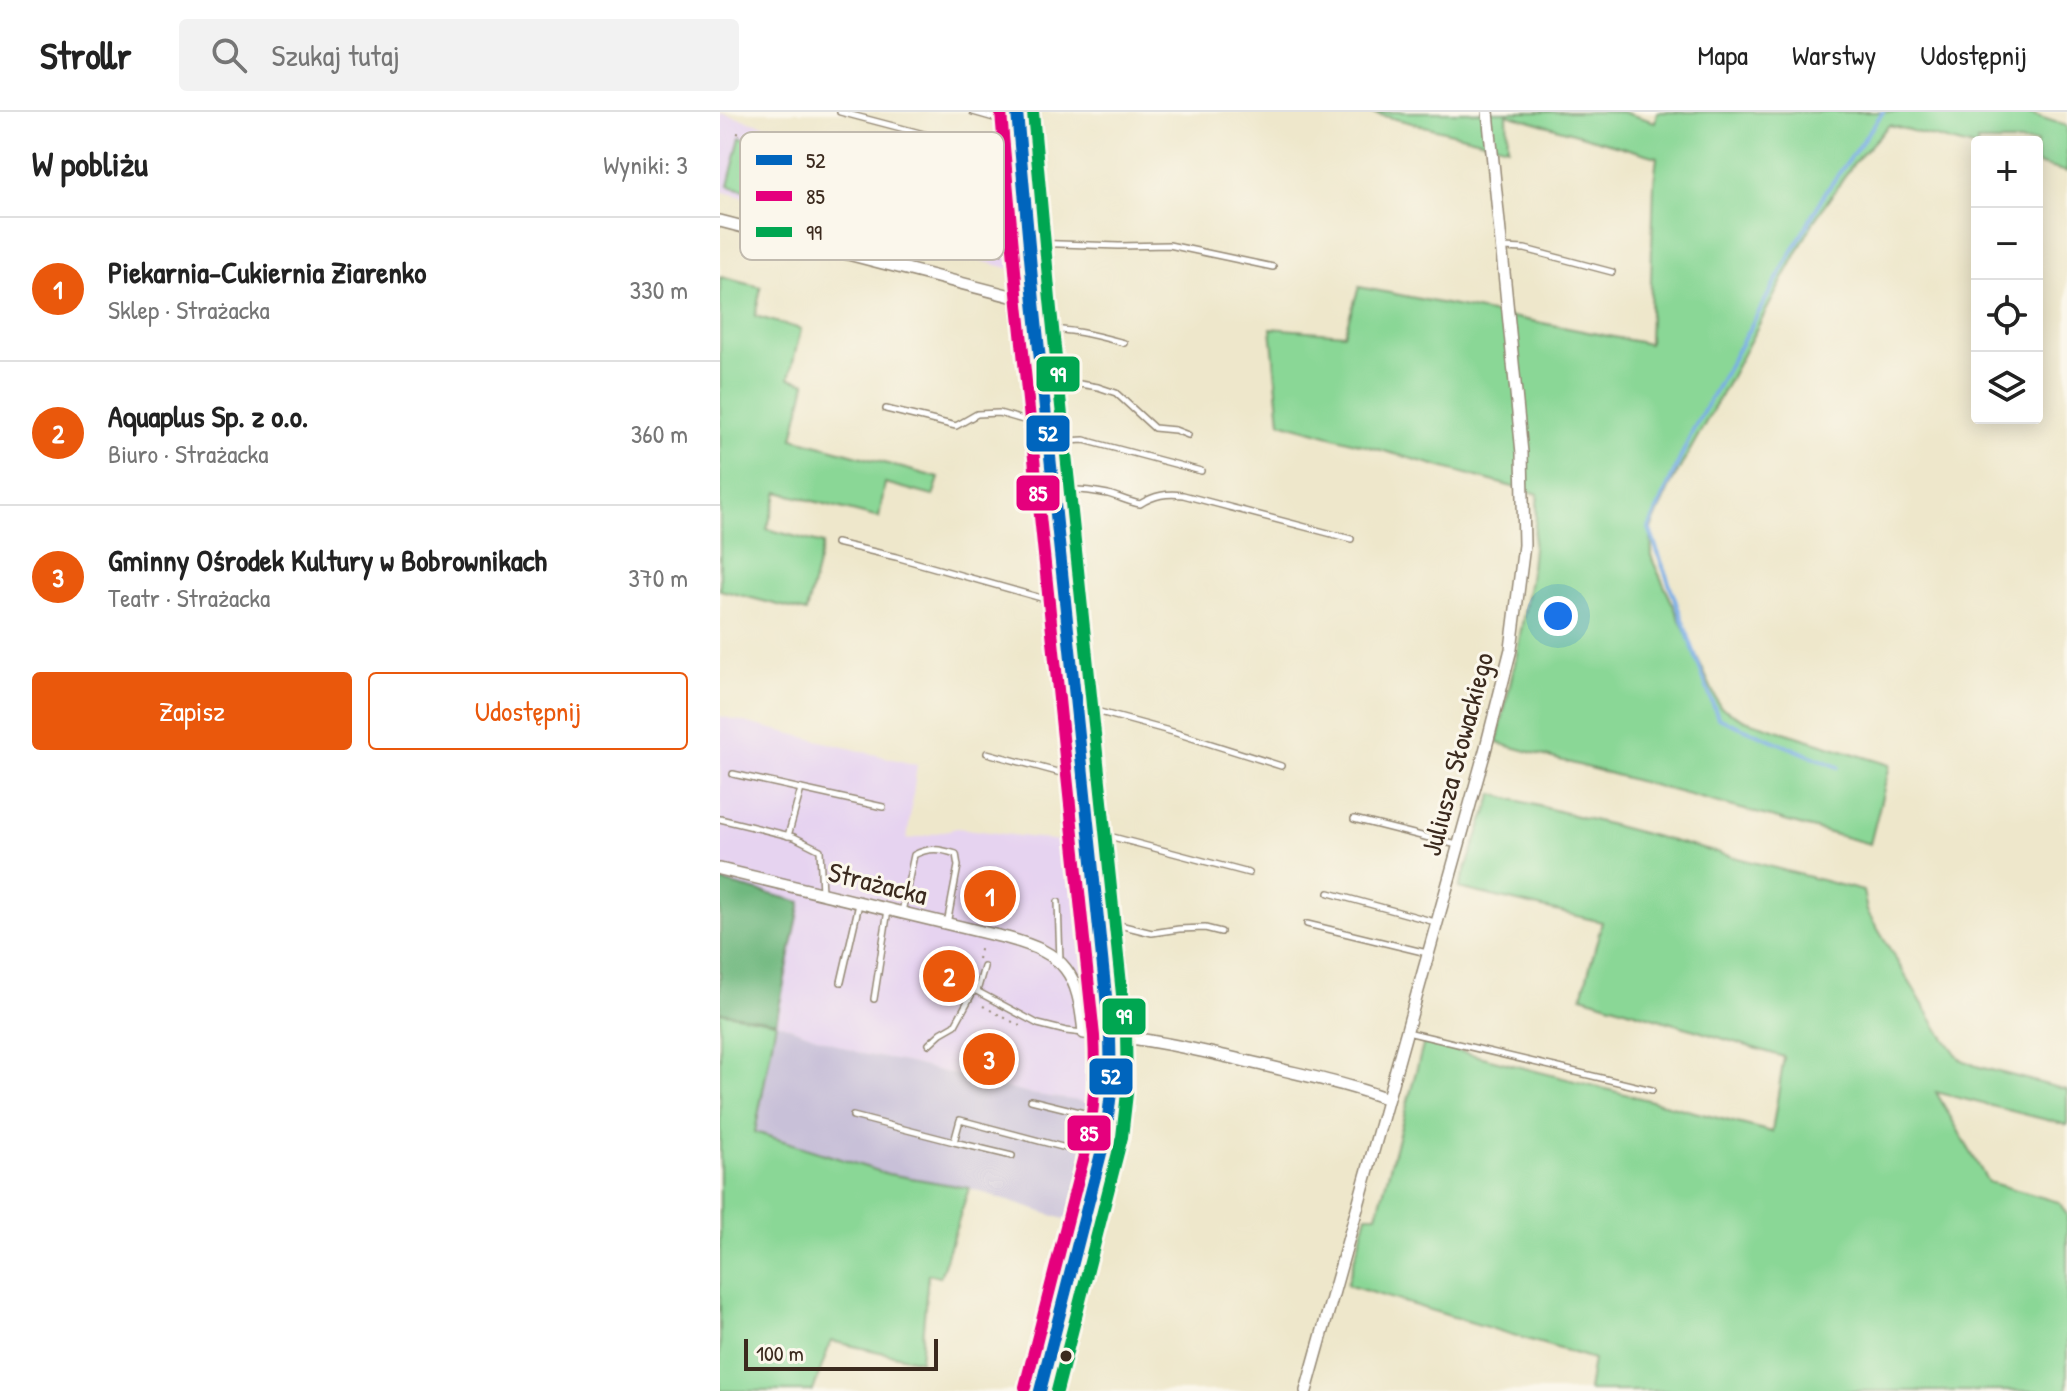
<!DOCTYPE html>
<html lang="pl">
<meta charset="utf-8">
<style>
:root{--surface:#fff;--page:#f2f2f2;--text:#222;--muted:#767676;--line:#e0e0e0;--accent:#ea580c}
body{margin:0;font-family:"Patrick Hand",sans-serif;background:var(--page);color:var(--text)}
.controls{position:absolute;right:24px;top:24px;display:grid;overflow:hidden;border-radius:8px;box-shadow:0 4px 20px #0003}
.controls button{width:72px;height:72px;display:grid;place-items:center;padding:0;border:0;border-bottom:2px solid var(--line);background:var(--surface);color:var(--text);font:40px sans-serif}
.scale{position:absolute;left:24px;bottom:20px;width:194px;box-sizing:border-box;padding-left:8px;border:4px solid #3b2a1e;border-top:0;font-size:22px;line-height:28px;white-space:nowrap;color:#3b2a1e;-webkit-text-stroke:6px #fbf7ec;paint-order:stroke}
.you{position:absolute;left:838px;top:504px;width:28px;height:28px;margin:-20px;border:6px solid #fff;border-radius:50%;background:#1a73e8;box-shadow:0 0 0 12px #1a73e833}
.badge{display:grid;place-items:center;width:52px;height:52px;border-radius:50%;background:var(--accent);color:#fff;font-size:26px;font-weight:700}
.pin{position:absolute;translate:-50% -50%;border:4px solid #fff;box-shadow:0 2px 8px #0006}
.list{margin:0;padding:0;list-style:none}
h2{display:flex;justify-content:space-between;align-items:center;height:104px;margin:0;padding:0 32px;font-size:34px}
h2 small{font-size:26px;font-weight:400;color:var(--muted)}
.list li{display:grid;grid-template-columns:52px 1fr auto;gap:24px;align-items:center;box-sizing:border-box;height:144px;padding:0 32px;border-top:2px solid var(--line)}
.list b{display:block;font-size:30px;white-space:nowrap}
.list p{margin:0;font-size:26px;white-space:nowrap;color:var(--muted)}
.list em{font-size:26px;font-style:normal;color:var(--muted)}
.actions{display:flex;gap:16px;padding:24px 32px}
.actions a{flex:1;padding:18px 0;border:2px solid var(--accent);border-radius:8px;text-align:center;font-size:28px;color:var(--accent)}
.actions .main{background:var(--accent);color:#fff}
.icon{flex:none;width:44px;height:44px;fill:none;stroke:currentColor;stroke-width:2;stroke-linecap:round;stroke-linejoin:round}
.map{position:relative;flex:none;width:1347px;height:1279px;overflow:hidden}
header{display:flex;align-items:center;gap:48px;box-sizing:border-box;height:112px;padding:0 40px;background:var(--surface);border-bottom:2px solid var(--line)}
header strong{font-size:38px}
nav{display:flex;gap:44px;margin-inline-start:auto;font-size:28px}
.search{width:560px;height:72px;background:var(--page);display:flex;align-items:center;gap:20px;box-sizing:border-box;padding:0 28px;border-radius:8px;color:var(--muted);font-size:30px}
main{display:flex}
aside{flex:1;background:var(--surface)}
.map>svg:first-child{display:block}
</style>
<header>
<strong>Strollr</strong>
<div class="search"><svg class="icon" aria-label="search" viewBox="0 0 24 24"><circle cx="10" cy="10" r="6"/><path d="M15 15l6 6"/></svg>Szukaj tutaj</div>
<nav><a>Mapa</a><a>Warstwy</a><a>Udostępnij</a></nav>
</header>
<main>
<aside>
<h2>W pobliżu<small>Wyniki: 3</small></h2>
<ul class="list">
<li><span class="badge">1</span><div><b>Piekarnia-Cukiernia Ziarenko</b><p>Sklep · Strażacka</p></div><em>330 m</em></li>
<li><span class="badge">2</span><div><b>Aquaplus Sp. z o.o.</b><p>Biuro · Strażacka</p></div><em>360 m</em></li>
<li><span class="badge">3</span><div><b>Gminny Ośrodek Kultury w Bobrownikach</b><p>Teatr · Strażacka</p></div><em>370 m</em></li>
</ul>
<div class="actions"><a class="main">Zapisz</a><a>Udostępnij</a></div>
</aside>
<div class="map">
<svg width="1347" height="1279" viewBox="0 0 1347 1279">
<rect width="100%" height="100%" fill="#fbf7ec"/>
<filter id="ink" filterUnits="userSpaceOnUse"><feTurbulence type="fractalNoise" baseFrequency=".0125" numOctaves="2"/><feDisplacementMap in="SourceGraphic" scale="16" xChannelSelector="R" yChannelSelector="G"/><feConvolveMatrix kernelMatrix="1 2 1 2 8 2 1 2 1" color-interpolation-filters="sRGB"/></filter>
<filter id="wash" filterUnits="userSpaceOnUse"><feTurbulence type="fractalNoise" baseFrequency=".006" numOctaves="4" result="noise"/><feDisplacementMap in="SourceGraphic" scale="32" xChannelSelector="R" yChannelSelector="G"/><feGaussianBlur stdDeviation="1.8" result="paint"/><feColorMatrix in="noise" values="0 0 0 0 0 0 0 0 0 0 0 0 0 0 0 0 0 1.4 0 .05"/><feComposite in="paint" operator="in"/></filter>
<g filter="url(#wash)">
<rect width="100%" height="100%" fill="#eee7cb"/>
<g fill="#e6d3f0">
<polygon points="0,1 291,80 299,159 0,79"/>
<polygon points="0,604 197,653 187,728 237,716 348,730 381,992 309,982 185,950 142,942 56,910 81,790 0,769"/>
</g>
<polygon fill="#c8c0d8" points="56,910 142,942 185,950 309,982 381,992 350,1109 249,1076 168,1062 35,1020"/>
<g fill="#8ad796" stroke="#62805a" stroke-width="2">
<polygon points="648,0 902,0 935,10 937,0 1305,0 1347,14 1347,60 1317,52 1317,30 1257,30 1257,36 1169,13 1134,51 1094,109 1005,276 950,374 931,416 932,447 1000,595 1025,608 1170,653 1150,732 777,631 796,546 810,467 818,382 560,310 551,216 624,222 639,175 929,232 934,70 937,45 787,2 788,35"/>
<polygon points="20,25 103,46 90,95 8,74"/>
<polygon points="0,165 41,175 35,204 81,217 69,266 86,271 73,326 219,366 213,384 165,371 159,406 58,380 47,417 103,432 86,500 0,478"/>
<polygon points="773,682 1143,779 1147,799 1217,916 1240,947 1256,954 1347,978 1347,1013 1216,980 1268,1070 1339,1090 1347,1103 1347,1279 868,1279 873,1247 627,1173 647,1103 657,1103 704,930 1052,1020 1064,945 862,884 882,810 739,776"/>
<polygon points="0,900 56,910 35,1020 168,1062 249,1076 220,1165 208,1162 200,1249 111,1229 93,1279 0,1279"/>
</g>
<polygon fill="#6fb87f" stroke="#55714e" stroke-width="2" points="0,769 81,790 56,910 0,900"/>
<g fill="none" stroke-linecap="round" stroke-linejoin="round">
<polyline stroke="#79ade6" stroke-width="4" points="1118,655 998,606 929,416 973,318 1105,81 1163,0"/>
</g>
</g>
<g filter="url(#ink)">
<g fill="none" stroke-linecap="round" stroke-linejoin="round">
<g stroke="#948874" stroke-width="8">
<g id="lane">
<polyline points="120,0 299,47"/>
<polyline points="253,0 274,6 296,8"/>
<polyline points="310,131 399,134 449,133 553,155"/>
<polyline points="783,136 805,137 892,160"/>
<path d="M318,217C348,216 375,223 404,231"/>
<polyline points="323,266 378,275 396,281 434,316 455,318 468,323"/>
<polyline points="166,297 236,314 257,302 279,301 307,309 325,307"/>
<polyline points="330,330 364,328 481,359"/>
<path d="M335,378C353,377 370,378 388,382C399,385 409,390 420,392C435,383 446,381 463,383L631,427"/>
<polyline points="116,431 176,445 332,489 344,488"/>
<polyline points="357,597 365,596 453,620 561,654"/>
<polyline points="267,641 341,661 362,661"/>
<polyline points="13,662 163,695"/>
<polyline points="0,707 74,725 100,738 102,781"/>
<polyline points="634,707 737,733"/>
<polyline points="370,719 529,761"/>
<polyline points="68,724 81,677"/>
<polyline points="609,781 715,810"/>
<polyline points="338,790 340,849"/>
<path d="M182,800L194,743C210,735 220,737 236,742L238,754L227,812"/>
<polyline points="379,808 432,821 459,817 485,816 501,820"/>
<polyline points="587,812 707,841"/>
<polyline points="121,870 139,792"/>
<polyline points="249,875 318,912 346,919 363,921"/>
<polyline points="257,879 264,855"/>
<polyline points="154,887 168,798"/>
<polyline points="687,920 932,978"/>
<polyline points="209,932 221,921 235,913 254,878"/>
<polyline points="311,988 388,1007"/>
<polyline points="133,1004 234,1030 240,1008 380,1045"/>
<polyline points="234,1030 292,1044"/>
</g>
</g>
<g stroke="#948874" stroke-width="14">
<g id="street">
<polyline points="0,109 314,190"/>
<path d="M0,757L287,826C346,842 358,860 364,921C426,925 487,940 547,954C587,964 628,972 667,987"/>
<polyline points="586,1279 765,639 791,537 804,433 802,341 768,0"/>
</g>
</g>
<g stroke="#948874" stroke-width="17">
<path id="secondary" d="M297,0L314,190L390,923C393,963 392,998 383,1036L320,1279"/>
</g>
<g stroke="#948874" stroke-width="2" stroke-dasharray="2 6" stroke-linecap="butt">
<polyline points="17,21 113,46 114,44 134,49 138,45 208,63"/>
<polyline points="237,76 245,92"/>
<polyline points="292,86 238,69 223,127 295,146"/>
<polyline points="258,847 261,833"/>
<polyline points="263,894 300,914"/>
</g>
<use href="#lane" stroke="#fff" stroke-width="5"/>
<use href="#street" stroke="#fff" stroke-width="11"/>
<use href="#secondary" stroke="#fde5c5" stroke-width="14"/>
<g stroke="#fbf7ec" stroke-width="18">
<polyline id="bus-1" points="297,0 314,190 390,923 391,980 386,1022 320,1279"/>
</g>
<g stroke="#fbf7ec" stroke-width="18">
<path id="bus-2" d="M281,1L298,192L374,924C376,961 375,996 367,1032L305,1275"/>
</g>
<g stroke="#fbf7ec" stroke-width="18">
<polyline id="bus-3" points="313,0 330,188 406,921 407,981 402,1025 337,1279"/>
</g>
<use href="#bus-1" stroke="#0065bd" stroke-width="12"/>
<use href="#bus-2" stroke="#e5007d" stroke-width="12"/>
<use href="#bus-3" stroke="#00a651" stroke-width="12"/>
</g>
</g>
<circle fill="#3b2a1e" stroke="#fbf7ec" stroke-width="3" cx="346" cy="1244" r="7"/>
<g text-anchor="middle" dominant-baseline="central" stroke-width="6" stroke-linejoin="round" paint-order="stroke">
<g font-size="28" fill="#3b2a1e" stroke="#fbf7ec">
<text transform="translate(737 642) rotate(-75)">Juliusza Słowackiego</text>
<text transform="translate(158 771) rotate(14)">Strażacka</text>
</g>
</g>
<rect x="20" y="20" width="264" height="128" rx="12" fill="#fbf7ec" stroke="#c1baae" stroke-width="2"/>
<rect x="36" y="43" width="36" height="10" fill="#0065bd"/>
<rect x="36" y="79" width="36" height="10" fill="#e5007d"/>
<rect x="36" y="115" width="36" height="10" fill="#00a651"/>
<g font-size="22" fill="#3b2a1e">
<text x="86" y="56">52</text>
<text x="86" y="92">85</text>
<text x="86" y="128">99</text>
</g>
<g stroke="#fbf7ec" stroke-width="3">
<rect x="315" y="243" width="46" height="38" rx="8" fill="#00a651"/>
<rect x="305" y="302" width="46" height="39" rx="8" fill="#0065bd"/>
<rect x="295" y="362" width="46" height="38" rx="8" fill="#e5007d"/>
<rect x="381" y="885" width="46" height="39" rx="8" fill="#00a651"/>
<rect x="368" y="945" width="46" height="39" rx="8" fill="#0065bd"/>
<rect x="346" y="1002" width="46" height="38" rx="8" fill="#e5007d"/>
</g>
<g font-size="22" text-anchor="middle" font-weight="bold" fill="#fff">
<text x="338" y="270">99</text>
<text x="328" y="329">52</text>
<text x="318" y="389">85</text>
<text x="404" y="912">99</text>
<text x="391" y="972">52</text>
<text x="369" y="1029">85</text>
</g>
</svg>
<div class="controls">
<button>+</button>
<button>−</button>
<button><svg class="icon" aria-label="locate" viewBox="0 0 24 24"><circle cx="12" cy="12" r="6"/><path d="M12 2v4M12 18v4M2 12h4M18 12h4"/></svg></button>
<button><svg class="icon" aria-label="layers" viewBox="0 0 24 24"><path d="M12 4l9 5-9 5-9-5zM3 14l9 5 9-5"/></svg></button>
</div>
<div class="scale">100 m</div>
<div class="you"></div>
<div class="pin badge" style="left:270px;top:784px">1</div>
<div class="pin badge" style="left:229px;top:864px">2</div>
<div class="pin badge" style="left:269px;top:947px">3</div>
</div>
</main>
